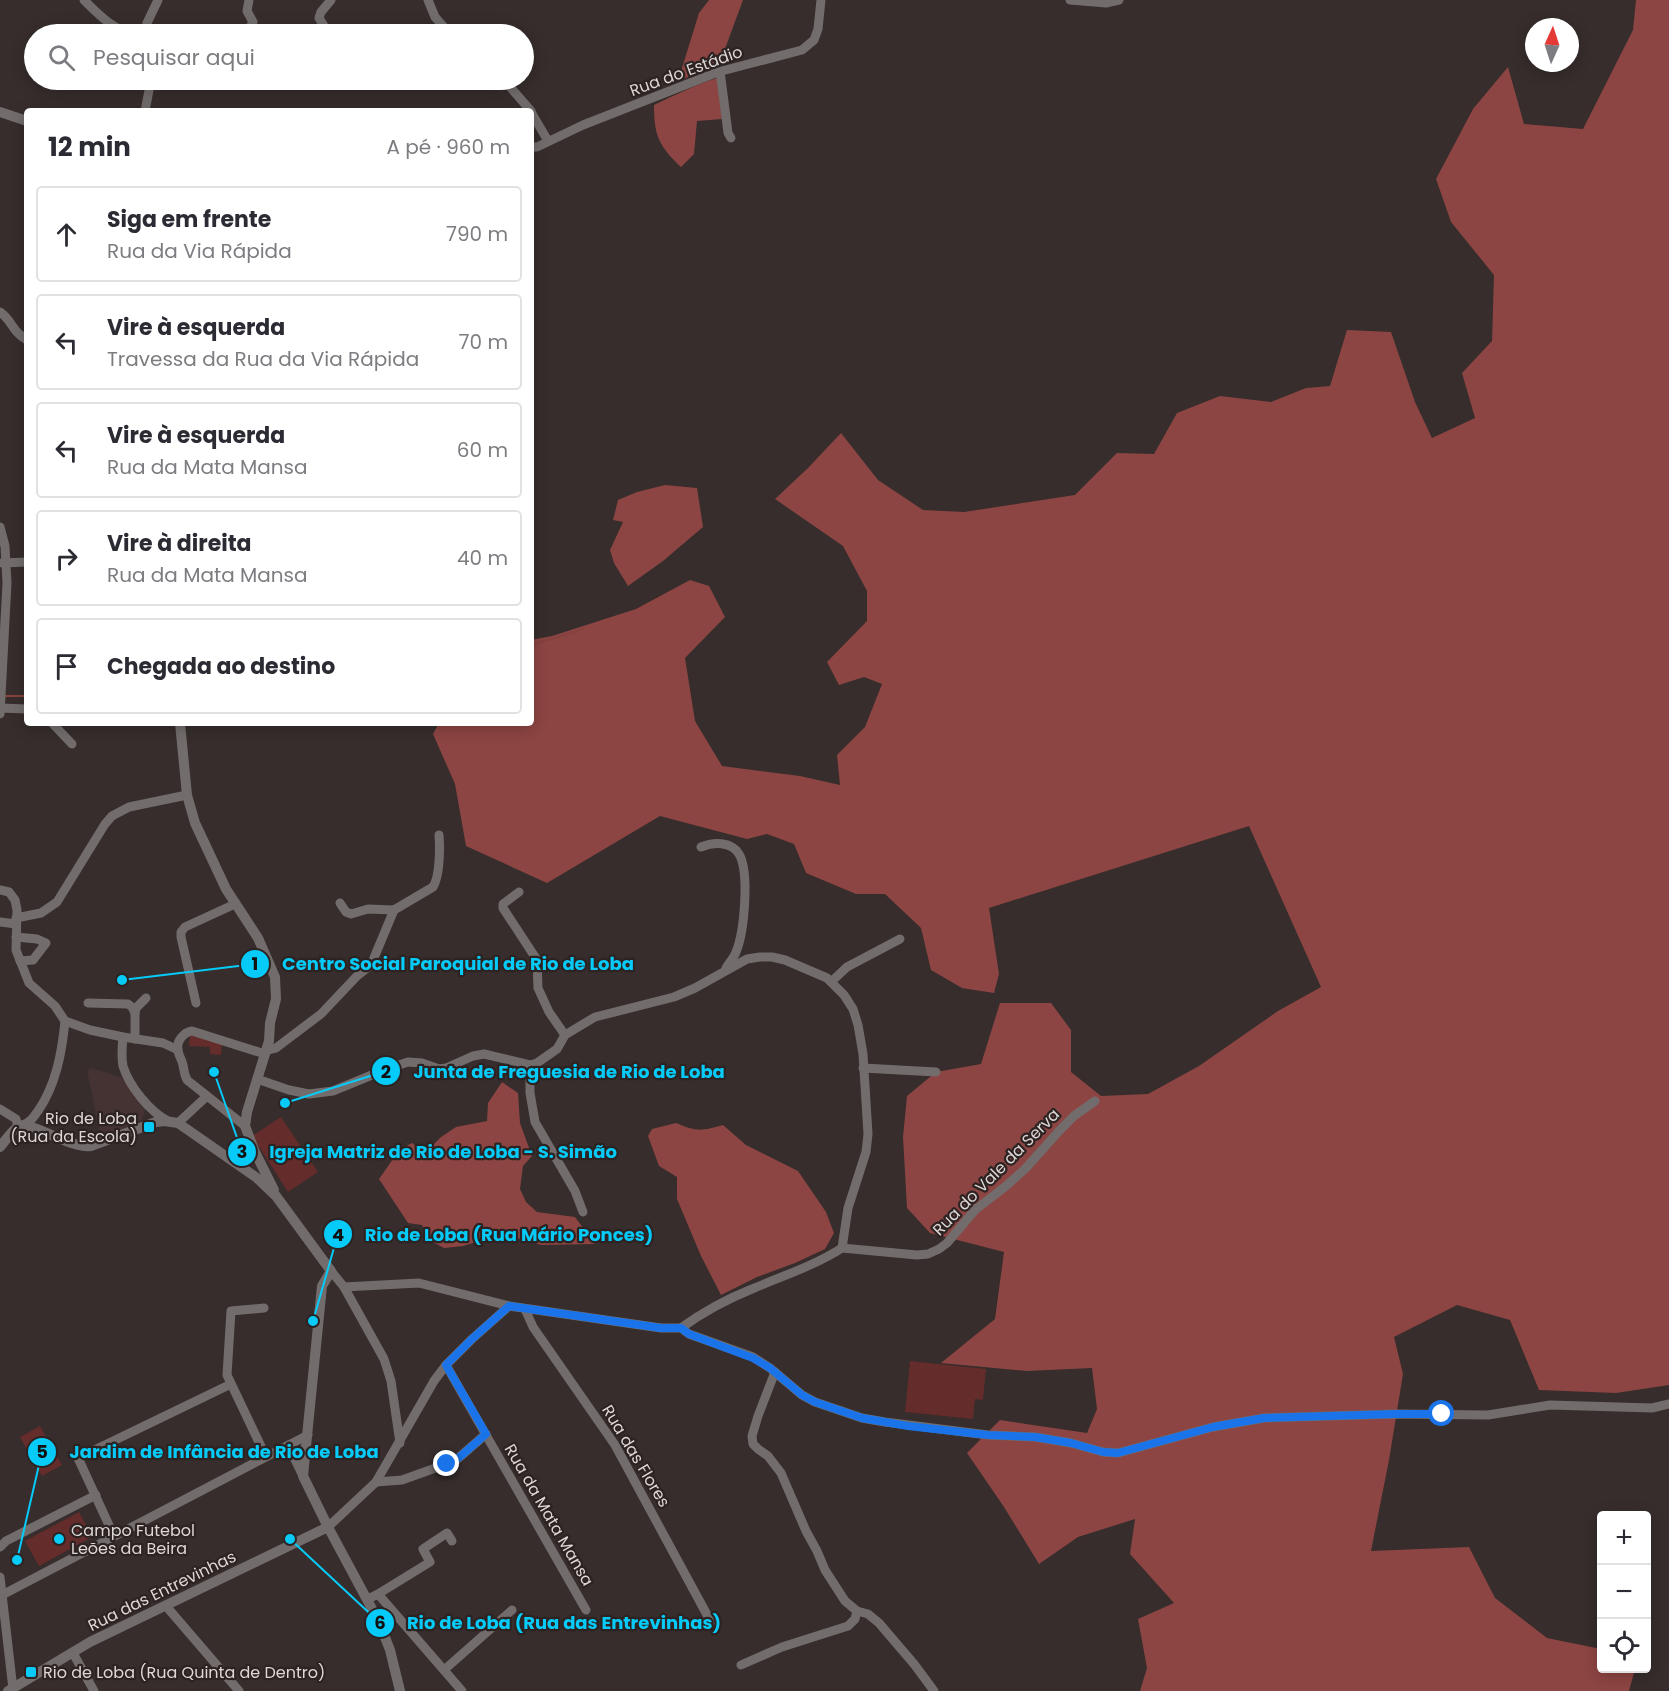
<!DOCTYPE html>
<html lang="pt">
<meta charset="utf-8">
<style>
:root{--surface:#fff;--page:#f2f2f3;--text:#2b2b33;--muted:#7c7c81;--line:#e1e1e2}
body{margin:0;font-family:Poppins,sans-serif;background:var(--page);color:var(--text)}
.controls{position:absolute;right:18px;bottom:18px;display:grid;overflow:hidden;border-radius:6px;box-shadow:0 3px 15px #0003}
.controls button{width:54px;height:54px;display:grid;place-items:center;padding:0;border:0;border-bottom:2px solid var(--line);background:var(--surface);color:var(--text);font:30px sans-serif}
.compass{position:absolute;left:1525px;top:18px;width:54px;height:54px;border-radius:50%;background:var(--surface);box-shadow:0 3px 15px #0003;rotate:3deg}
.stop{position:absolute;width:18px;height:18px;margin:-14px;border:4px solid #1a73e8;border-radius:50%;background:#fff}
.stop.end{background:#1a73e8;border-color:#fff;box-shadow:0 2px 6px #0008}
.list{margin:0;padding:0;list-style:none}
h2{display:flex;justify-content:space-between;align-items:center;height:78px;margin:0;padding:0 24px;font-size:26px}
h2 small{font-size:20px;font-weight:400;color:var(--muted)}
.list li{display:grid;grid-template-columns:39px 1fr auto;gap:18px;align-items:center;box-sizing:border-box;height:96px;margin:0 12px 12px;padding:0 12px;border:2px solid var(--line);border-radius:6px}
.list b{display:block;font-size:22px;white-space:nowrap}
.list p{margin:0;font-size:20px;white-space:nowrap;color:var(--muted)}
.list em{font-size:20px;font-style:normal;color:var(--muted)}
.icon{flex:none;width:33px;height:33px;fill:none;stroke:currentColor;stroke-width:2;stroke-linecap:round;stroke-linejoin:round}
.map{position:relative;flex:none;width:1669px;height:1691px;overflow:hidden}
.search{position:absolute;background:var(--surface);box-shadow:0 3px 15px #0003;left:24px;top:24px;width:510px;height:66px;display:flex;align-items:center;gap:15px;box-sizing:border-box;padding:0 21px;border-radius:33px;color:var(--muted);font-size:22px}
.panel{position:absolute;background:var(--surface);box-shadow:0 3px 15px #0003;left:24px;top:108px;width:510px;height:618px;border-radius:6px}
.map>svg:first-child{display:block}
</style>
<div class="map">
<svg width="1669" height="1691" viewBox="0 0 1669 1691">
<rect width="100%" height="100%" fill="#362d2c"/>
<polygon fill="#443332" points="92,1068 127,1079 146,1107 142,1120 101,1138 87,1071"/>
<g fill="#642c2a">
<polygon points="190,1035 222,1043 221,1055 210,1054 210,1047 189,1046"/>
<polygon points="281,1117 318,1172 288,1192 252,1136"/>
<polygon points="910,1361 986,1369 983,1400 975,1399 973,1419 905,1412"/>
<polygon points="40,1426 62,1465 42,1476 20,1437"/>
<polygon points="79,1512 92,1537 39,1566 25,1541"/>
</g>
<g fill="#8c4542">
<polygon points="709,0 743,0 719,65 678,81 699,13"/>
<polygon points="1636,0 1669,0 1669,1385 1616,1393 1539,1390 1510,1320 1457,1305 1394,1337 1403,1374 1389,1460 1371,1551 1469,1547 1495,1598 1547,1638 1601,1649 1602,1668 1635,1669 1629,1691 1140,1691 1147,1668 1138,1619 1174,1603 1130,1554 1135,1519 1078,1537 1039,1564 1004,1507 967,1453 1000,1420 1087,1433 1097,1409 1092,1368 1027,1371 941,1363 995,1319 1004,1252 930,1233 907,1208 903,1137 907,1096 936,1072 981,1064 1000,1003 1051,1003 1071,1030 1071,1072 1101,1096 1148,1094 1199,1066 1278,1011 1321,987 1249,826 989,908 999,974 994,993 962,988 931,970 921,928 885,894 856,894 806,873 794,844 767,834 747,839 660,816 547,883 466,846 455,784 433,734 439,723 531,723 531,640 552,636 636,609 690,580 709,586 725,617 685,658 695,721 722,766 800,776 840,785 837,755 865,727 882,684 864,677 839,685 827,662 867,621 867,591 843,546 775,499 808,468 841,433 878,480 923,510 964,512 1075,495 1117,453 1154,454 1177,413 1220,396 1271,402 1306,388 1330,386 1347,330 1391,332 1415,402 1432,438 1475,418 1462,373 1492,341 1494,275 1451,222 1436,179 1473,109 1508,67 1524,124 1583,129 1633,30"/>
<path d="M717,78L722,119L697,121L694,154L681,167C659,146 654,136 654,105C675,95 695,85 717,78Z"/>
<polygon points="665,485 697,488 703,527 663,561 628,586 614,563 610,550 623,522 613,520 618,500 637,492"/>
<polygon points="502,1082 518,1093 520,1123 532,1156 523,1166 520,1189 526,1202 537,1212 575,1217 595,1244 542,1245 502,1234 463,1246 444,1248 431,1241 422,1225 408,1223 379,1179 400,1149 412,1143 425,1153 441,1137 456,1127 487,1121 488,1103"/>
<path d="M676,1123C697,1132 701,1131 723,1125L746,1145L798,1171L826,1212L834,1233L825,1249L795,1263L757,1277L721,1295L701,1256L677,1199V1177L659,1166L648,1136L652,1129Z"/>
</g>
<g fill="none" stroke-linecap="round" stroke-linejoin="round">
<g stroke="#87413e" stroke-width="2">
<polyline points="531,645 583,629"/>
<polyline points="3,696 27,696"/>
</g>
<g stroke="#726d6c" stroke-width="9">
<path d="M84,0C99,15 113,30 135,34"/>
<polyline points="428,0 435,17 450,34"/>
<polyline points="1070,0 1106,3 1119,0"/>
<polyline points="144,34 147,23 158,0"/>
<polyline points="246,34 253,22 247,11 249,0"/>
<polyline points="329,34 319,18 321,12 331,0"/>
<polyline points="720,71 728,133 731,138"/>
<polyline points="504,80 531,111"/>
<polyline points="145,111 151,80"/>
<polyline points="531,112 548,141"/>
<polyline points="531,147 537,147 583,125 718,72 802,50 814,40 818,29 821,0"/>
<path d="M0,312C13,321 11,331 27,340"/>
<polyline points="0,527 5,546 7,583 0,714"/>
<polyline points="2,563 27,562"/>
<polyline points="0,708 27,709"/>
<polyline points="52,723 72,744"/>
<path d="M701,847C713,842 731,841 739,854C750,873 744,933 736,952C734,958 729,963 726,968"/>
<polyline points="0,890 9,892 15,900 17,910 16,950 29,983 55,1006 65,1021 90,1030 123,1037 163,1043 178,1050"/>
<polyline points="519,892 503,904 503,908 537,960 538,988 549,1012 565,1035"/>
<polyline points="340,903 346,912 351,914 368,909 394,910"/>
<polyline points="16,918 41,913 57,902 105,824 112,816 129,807 187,795"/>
<polyline points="0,922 16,924"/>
<polyline points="16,937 37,939 46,943 33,960 20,961"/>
<polyline points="831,982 847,967 900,939"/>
<polyline points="88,1003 128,1004 132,1007 135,1013"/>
<polyline points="196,1003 181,937 181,932 185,927 235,904"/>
<path d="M123,1037C122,1047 121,1056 123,1066C129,1086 150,1112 168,1121"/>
<polyline points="135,1039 135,1011 137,1007 146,998"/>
<path d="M267,1050L276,1048L321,1014L357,976L371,965L394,910L433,887C440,876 440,848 439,835"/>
<polyline points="530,1065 530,1093 535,1122 575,1191 583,1212"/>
<polyline points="863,1068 936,1072"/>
<polyline points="257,1079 289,1090 309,1094 333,1091 384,1070 408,1062 422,1063 439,1069 446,1068 473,1056 484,1054 530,1065 537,1063 557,1049 565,1035 595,1017 674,997 695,988 747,959 760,957 772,957 785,960 827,978 844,995 853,1009 858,1025 863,1054 868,1134 866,1152 848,1208 842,1248"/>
<polyline points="0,1109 16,1119 18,1127"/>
<polyline points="178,1123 206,1097"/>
<path d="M25,1124C32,1121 34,1116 38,1111C56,1085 62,1052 65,1021"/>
<path d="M245,1126L187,1080C184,1074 184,1070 183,1065C182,1059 178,1055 178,1050C176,1041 184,1032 192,1031L265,1054"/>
<polyline points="842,1248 917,1255 928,1254 939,1249 947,1243 975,1210 1006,1186 1025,1169 1059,1131 1074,1116 1095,1101"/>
<polyline points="331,1271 344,1287 384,1359 391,1381 400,1443"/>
<polyline points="344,1287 419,1283 509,1306 661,1328 681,1328 689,1334 753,1357 770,1368 802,1395 815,1402 862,1418 885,1422 988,1435 1035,1437 1071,1443 1103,1452 1118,1453 1213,1427 1264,1418 1395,1414 1488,1415 1550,1405 1652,1408 1669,1404"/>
<polyline points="264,1308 231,1311 227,1375 266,1457"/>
<polyline points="525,1309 533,1327 615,1445 712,1624"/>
<path d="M681,1328C703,1312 727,1299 752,1289C782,1276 814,1266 842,1248"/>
<polyline points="446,1365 586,1610"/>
<polyline points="775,1372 758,1416 752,1436 753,1444 758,1449 768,1456 781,1473 806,1531 817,1551 825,1570 845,1601 857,1611 868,1614 879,1623 914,1664 934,1691"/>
<polyline points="288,1445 303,1476"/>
<polyline points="376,1482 402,1480 455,1461 486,1434"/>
<polyline points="328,1527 376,1482 434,1381 446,1365 472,1339 509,1306"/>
<polyline points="114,1536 78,1458 231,1384"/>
<polyline points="0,1547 6,1541 96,1495"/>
<polyline points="0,1577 13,1689"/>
<polyline points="378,1594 430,1562 423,1549 447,1533 452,1541"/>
<polyline points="2,1595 308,1435"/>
<polyline points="368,1599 378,1594 462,1691"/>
<polyline points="166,1606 239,1691"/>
<polyline points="73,1653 94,1691"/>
<polyline points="741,1665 782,1647 848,1626 855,1619 857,1611"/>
<polyline points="444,1670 512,1610"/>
</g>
<g stroke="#726d6c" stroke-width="10">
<polyline points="0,112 27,121"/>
<polyline points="180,723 187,795 195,823 226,889 258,938 275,977 276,999 270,1023 269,1041 247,1112 245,1126 255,1152 274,1190"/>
<path d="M0,1147C6,1140 12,1130 19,1126C29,1120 70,1149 91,1146L156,1122L164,1121L178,1123L257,1178L276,1196L331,1271L322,1286L303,1476L328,1527L379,1622L390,1650L400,1691"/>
<polyline points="8,1691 90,1642 328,1527"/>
</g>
</g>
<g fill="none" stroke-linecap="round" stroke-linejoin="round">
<polyline stroke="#1a73e8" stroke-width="8" points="447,1464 455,1461 486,1434 446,1365 472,1339 509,1306 661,1328 681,1328 689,1334 753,1358 770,1368 802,1395 815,1402 862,1418 908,1426 988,1435 1035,1437 1071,1443 1103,1452 1118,1453 1213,1427 1264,1418 1395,1414 1442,1414"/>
</g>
<g fill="#06cbf9" stroke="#2c2322" stroke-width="2">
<rect x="143" y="1121" width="12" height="12" rx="3"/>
<circle cx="59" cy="1539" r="6"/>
<rect x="25" y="1666" width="12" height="12" rx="3"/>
</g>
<g text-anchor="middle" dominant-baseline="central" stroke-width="4.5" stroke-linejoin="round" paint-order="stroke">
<g font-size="16" fill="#ddd7d6" stroke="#2c2322">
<text transform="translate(686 71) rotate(-20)">Rua do Estádio</text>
<text transform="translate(996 1172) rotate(-45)">Rua do Vale da Serva</text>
<text transform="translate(636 1456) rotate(59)">Rua das Flores</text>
<text transform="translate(549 1515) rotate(60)">Rua da Mata Mansa</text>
<text transform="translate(162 1591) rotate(-26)">Rua das Entrevinhas</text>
</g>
<g font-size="16" fill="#ddd7d6" stroke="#2c2322" text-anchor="start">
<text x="137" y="1118" text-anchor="end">Rio de Loba<tspan x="137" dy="18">(Rua da Escola)</tspan></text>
<text x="71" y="1530">Campo Futebol<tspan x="71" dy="18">Leões da Beira</tspan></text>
<text x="43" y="1672">Rio de Loba (Rua Quinta de Dentro)</text>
</g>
</g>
<path fill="none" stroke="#06cbf9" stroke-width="2" d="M122 980L255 964M285 1103L386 1071M214 1072L242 1152M313 1321L338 1234M17 1560L42 1452M290 1539L380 1623"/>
<g fill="#06cbf9" stroke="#2c2322" stroke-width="2">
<circle cx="122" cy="980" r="6"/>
<circle cx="285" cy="1103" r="6"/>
<circle cx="214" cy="1072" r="6"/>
<circle cx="313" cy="1321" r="6"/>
<circle cx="17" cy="1560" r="6"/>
<circle cx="290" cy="1539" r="6"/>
<circle cx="255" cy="964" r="15"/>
<circle cx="386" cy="1071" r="15"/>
<circle cx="242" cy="1152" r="15"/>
<circle cx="338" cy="1234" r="15"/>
<circle cx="42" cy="1452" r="15"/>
<circle cx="380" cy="1623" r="15"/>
</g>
<g font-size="18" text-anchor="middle" font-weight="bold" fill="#111">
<text x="255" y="970">1</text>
<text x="386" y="1078">2</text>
<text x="242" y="1158">3</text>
<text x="338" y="1241">4</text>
<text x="42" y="1458">5</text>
<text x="380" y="1629">6</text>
</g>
<g font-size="18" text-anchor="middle" font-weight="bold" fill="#06cbf9" stroke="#2c2322" stroke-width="4.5" stroke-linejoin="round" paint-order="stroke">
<text x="458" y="970">Centro Social Paroquial de Rio de Loba</text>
<text x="569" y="1078">Junta de Freguesia de Rio de Loba</text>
<text x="443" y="1158">Igreja Matriz de Rio de Loba - S. Simão</text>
<text x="509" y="1241">Rio de Loba (Rua Mário Ponces)</text>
<text x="224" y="1458">Jardim de Infância de Rio de Loba</text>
<text x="564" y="1629">Rio de Loba (Rua das Entrevinhas)</text>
</g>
</svg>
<div class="controls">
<button>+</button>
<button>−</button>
<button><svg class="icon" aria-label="locate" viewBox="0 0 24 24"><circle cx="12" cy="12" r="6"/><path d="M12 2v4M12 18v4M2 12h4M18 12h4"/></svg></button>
</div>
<svg class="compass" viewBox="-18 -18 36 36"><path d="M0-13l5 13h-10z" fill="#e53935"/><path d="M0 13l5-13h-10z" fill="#7c7c81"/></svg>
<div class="stop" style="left:1442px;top:1414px"></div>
<div class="stop end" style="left:447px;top:1464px"></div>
<div class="search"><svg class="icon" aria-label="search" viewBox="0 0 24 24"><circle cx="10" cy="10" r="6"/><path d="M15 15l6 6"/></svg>Pesquisar aqui</div>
<section class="panel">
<h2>12 min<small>A pé · 960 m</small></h2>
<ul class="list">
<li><svg class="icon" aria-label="ahead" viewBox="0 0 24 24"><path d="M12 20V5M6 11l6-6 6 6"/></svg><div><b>Siga em frente</b><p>Rua da Via Rápida</p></div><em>790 m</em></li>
<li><svg class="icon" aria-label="left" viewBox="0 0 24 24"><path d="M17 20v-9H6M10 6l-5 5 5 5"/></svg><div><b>Vire à esquerda</b><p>Travessa da Rua da Via Rápida</p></div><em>70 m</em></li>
<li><svg class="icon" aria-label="left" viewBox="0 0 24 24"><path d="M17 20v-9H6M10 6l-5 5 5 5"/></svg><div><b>Vire à esquerda</b><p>Rua da Mata Mansa</p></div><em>60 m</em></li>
<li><svg class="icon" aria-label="right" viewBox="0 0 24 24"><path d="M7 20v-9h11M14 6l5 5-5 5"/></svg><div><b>Vire à direita</b><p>Rua da Mata Mansa</p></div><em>40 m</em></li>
<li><svg class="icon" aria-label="arrive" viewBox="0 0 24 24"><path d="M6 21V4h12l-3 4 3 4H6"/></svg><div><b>Chegada ao destino</b></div></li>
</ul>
</section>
</div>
